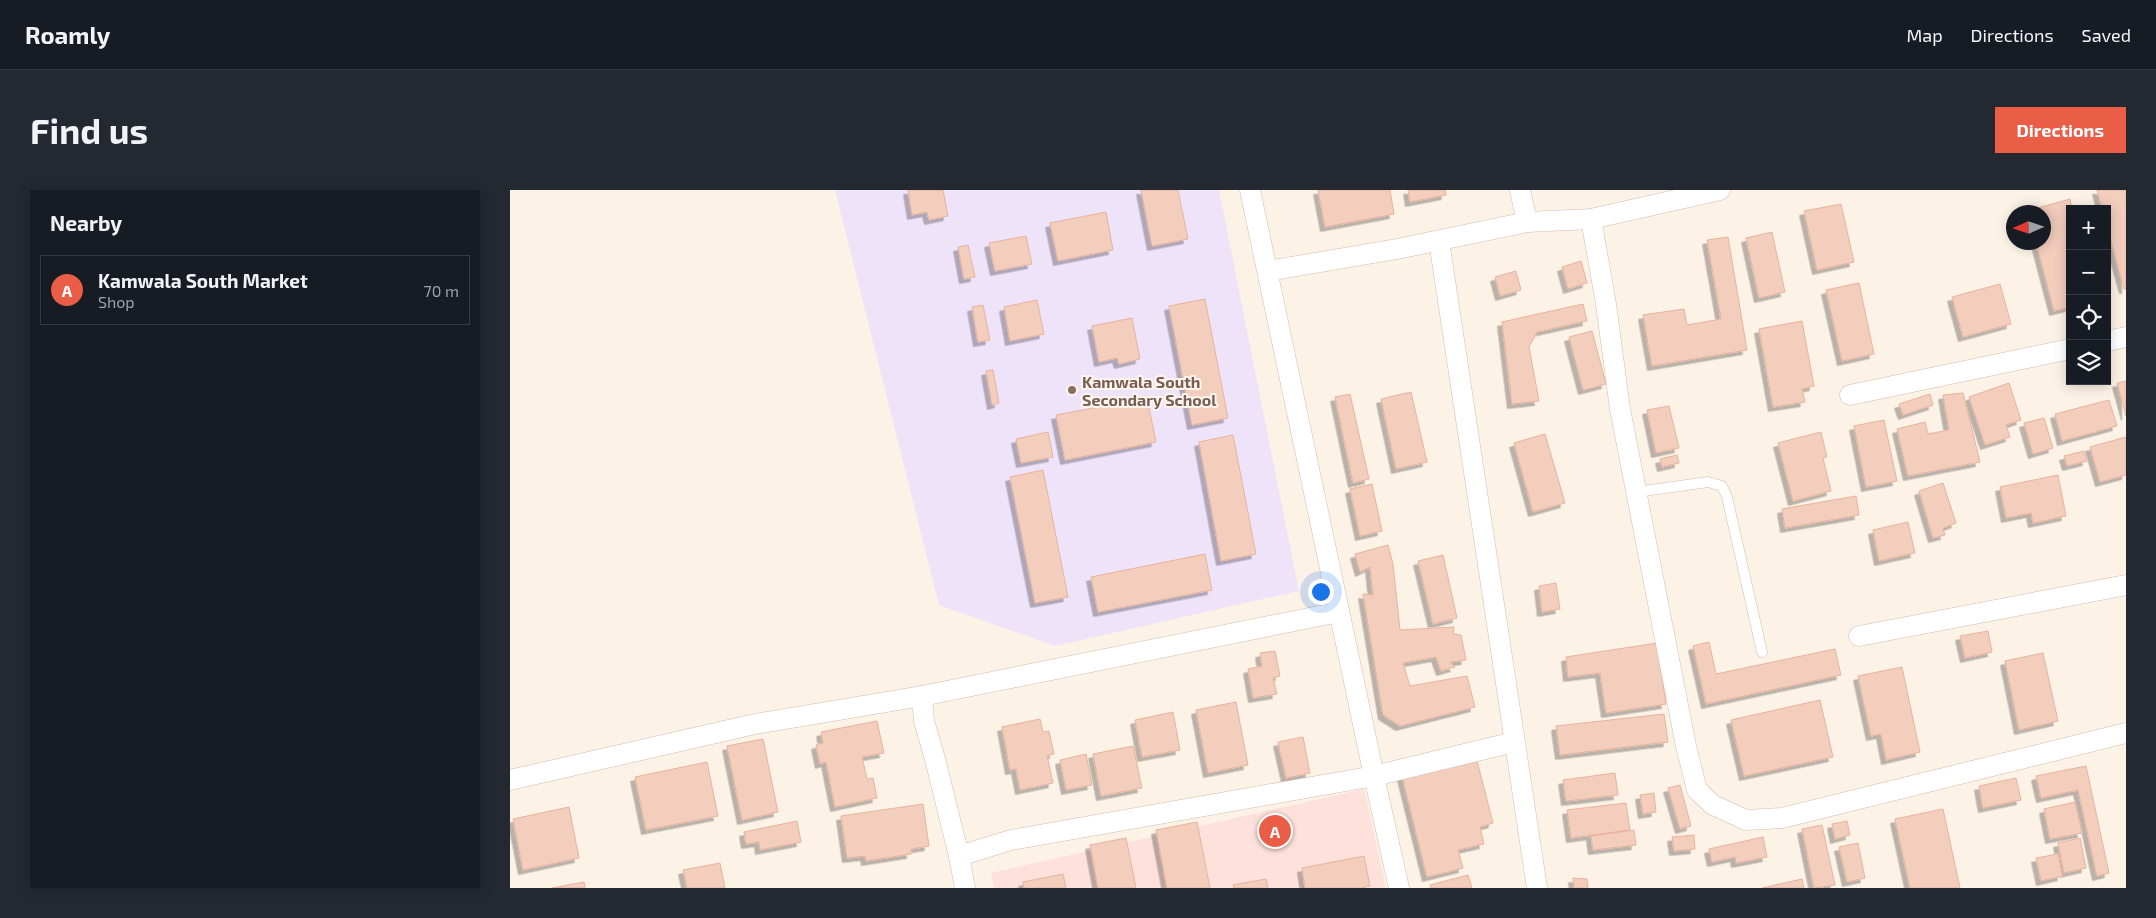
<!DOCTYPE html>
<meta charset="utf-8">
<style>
:root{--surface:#171b24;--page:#242831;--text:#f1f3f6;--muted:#9ea1a6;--line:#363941;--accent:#ea5e48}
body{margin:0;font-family:"Exo 2",sans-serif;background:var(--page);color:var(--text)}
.controls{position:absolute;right:15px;top:15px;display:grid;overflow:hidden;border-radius:0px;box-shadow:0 2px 12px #0003}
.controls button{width:45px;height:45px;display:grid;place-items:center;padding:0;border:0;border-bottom:1px solid var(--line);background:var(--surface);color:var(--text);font:25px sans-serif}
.compass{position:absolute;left:1496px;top:15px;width:45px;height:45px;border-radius:50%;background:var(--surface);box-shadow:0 2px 12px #0003;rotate:267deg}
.you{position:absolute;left:810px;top:401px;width:18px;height:18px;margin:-12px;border:4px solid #fff;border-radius:50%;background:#1a73e8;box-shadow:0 0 0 8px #1a73e833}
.badge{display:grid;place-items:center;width:32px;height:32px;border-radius:50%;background:var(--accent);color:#fff;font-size:16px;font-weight:700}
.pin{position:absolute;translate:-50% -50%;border:2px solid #fff;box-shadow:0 1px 5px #0006}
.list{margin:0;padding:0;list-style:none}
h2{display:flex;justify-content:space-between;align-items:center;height:65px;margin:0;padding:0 20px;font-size:21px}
h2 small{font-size:16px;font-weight:400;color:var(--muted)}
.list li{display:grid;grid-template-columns:32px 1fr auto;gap:15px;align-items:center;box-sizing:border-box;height:70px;margin:0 10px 10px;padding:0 10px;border:1px solid var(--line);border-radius:0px}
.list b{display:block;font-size:19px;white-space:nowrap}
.list p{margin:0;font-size:16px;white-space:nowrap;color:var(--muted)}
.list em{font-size:16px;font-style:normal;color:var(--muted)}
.icon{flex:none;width:28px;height:28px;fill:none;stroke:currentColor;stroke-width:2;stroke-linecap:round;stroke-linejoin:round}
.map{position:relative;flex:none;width:1616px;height:698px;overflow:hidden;border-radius:0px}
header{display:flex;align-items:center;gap:30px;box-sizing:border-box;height:70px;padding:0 25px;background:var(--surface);border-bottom:1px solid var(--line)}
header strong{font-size:24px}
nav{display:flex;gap:28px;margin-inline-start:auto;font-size:18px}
.intro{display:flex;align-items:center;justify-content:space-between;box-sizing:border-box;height:120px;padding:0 30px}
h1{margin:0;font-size:35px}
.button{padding:12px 22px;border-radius:0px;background:var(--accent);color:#fff;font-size:18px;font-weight:700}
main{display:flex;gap:30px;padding:0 30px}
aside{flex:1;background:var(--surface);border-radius:0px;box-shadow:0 2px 12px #0003}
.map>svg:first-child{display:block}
</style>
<header>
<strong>Roamly</strong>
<nav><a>Map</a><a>Directions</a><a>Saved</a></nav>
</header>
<div class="intro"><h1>Find us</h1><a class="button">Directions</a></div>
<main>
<aside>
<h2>Nearby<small></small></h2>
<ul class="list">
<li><span class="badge">A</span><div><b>Kamwala South Market</b><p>Shop</p></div><em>70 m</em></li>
</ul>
</aside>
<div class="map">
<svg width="1616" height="698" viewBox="0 0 1616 698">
<defs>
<filter id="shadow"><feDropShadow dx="-4.5" dy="4.5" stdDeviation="0" flood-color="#0004"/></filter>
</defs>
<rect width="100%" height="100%" fill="#fdf2e6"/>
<polygon fill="#fde1da" points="854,599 876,698 484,698 481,683"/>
<polygon fill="#efe3fa" points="325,0 709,0 789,401 545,456 429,415"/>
<g fill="#f3cebd" stroke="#e7b29d" filter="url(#shadow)">
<polygon points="398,0 433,0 438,26 419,30 417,22 402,25"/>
<polygon points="631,0 668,0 678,49 642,56"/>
<polygon points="808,0 880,0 884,24 815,37"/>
<polygon points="898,0 935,0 936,5 900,12"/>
<polygon points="1587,0 1616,0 1616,99 1614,99 1597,37 1597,19 1592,19"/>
<polygon points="1560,9 1562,19 1560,19 1560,117 1544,121 1526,52 1534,52 1534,22 1517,21"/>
<polygon points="1331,14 1344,72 1307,80 1294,21"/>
<polygon points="596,22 603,60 548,71 540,33"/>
<polygon points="1262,42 1275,102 1249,108 1236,48"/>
<polygon points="516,46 522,74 485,81 479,53"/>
<polygon points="1218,47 1237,160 1142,176 1133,125 1174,119 1177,135 1211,129 1197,50"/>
<polygon points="458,55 465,87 454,89 448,57"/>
<polygon points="1071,71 1077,93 1058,99 1052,77"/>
<polygon points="1006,81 1011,100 990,106 985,87"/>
<polygon points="1349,93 1364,164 1332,171 1316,100"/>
<polygon points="1490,94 1501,134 1453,147 1442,107"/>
<polygon points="695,109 718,228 682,235 659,116"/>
<polygon points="527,110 534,144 500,151 494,117"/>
<polygon points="1073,114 1077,131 1027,142 1019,157 1029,211 1002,214 992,132"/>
<polygon points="473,115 480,150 468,152 462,117"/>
<polygon points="622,128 630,169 609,174 607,168 589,172 582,136"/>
<polygon points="1292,131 1304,196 1292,199 1295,212 1263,217 1249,139"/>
<polygon points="1082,141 1096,194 1073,200 1059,147"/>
<polygon points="483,180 489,213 482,215 476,181"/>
<polygon points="1616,191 1616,226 1607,193"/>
<polygon points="1499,193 1511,230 1496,235 1500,247 1475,255 1459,207"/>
<polygon points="901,202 917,272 886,279 871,209"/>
<polygon points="1453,203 1470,272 1398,286 1387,239 1415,232 1418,244 1439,240 1433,205"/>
<polygon points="840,204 859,289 843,293 825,207"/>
<polygon points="1420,204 1423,215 1393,225 1389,214"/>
<polygon points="637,208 646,252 555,270 546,225"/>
<polygon points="1599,210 1607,236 1552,251 1545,224"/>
<polygon points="1159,216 1169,258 1146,263 1137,220"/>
<polygon points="1534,228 1543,258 1523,264 1514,233"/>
<polygon points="1374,230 1387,291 1356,297 1344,236"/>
<polygon points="538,242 543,267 511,273 506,249"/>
<polygon points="1311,242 1317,267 1313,268 1321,301 1283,311 1268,253"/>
<polygon points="1035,244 1055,313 1023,322 1004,253"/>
<polygon points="723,245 746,364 711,371 689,252"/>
<polygon points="1616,247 1616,285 1590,292 1580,257"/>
<polygon points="1574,261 1577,271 1557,276 1554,266"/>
<polygon points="1167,265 1169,273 1152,277 1150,269"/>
<polygon points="533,280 558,407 525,413 500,287"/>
<polygon points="1548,285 1556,326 1523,333 1521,323 1496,328 1490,297"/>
<polygon points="1433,293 1446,333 1433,338 1435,345 1423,348 1409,301"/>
<polygon points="862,294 872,341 850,346 840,299"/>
<polygon points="1346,306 1349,325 1275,338 1272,319"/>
<polygon points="1398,332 1405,363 1369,371 1363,340"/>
<polygon points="878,355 883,374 890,440 944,437 943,444 951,445 956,470 940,472 945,477 931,481 926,467 893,473 900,496 957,486 965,517 890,536 873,525 853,404 863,405 860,377 850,382 845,364"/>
<polygon points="695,364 702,400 588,422 581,387"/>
<polygon points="933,365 947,428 923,434 908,371"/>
<polygon points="1046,393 1050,419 1032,422 1029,396"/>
<polygon points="1478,441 1482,462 1455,468 1450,446"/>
<polygon points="1199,452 1206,484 1325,459 1331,485 1196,514 1183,456"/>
<polygon points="1147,453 1156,514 1096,523 1090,483 1058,487 1056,467"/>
<polygon points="765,461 770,486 763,488 767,504 743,508 738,479 752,476 750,463"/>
<polygon points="1533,463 1548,531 1509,540 1495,471"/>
<polygon points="1392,477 1410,562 1376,570 1371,544 1361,546 1348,486"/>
<polygon points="1310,510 1323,567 1234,586 1221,530"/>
<polygon points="726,512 738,575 698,583 686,520"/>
<polygon points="663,522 670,560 632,567 625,530"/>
<polygon points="1154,524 1158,552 1050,565 1046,536"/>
<polygon points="530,529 533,542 539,541 544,564 537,566 543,593 510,600 506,579 500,580 492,537"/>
<polygon points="367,531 374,563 352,567 357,589 363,588 367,608 325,617 316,572 310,574 306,555 313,553 311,542"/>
<polygon points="793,547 800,583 776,588 768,552"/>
<polygon points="253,549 268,622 232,630 217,556"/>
<polygon points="623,556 632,598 591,606 583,564"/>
<polygon points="576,564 582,595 556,600 550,570"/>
<polygon points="966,567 983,633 970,637 974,654 948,660 953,678 917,687 892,586"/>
<polygon points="197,572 208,626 136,640 125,587"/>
<polygon points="1576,576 1599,683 1587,686 1568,600 1531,608 1526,586"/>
<polygon points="1105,583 1108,605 1056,611 1053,590"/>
<polygon points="1506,588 1511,610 1473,618 1469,596"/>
<polygon points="1170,595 1181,636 1170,639 1158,598"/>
<polygon points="1144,603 1146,622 1133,624 1130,605"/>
<polygon points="1565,612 1572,643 1540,649 1534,619"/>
<polygon points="1116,613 1120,640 1061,648 1057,620"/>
<polygon points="413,614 419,656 401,659 401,664 356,671 355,666 337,668 331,626"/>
<polygon points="59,617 69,668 13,680 3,629"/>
<polygon points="1433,619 1450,698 1400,698 1385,629"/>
<polygon points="287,631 291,652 250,660 249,652 236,654 234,642"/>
<polygon points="1337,631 1340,645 1325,649 1322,634"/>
<polygon points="687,632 700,698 657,698 646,640"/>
<polygon points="1312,635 1325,695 1304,698 1292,639"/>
<polygon points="1124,640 1126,655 1083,660 1081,646"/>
<polygon points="1184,645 1185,659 1164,661 1162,647"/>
<polygon points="1253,647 1257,667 1226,673 1225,667 1202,672 1199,659"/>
<polygon points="616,648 626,698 588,698 580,655"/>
<polygon points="1570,648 1576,678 1554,683 1548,653"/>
<polygon points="1348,653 1355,688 1337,692 1329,657"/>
<polygon points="1548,664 1552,686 1531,691 1526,668"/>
<polygon points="854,666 860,696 851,698 795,698 792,678"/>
<polygon points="210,673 215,698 177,698 173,680"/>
<polygon points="553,684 556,698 514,698 513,692"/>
<polygon points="958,685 962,698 921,698 920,695"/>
<polygon points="1063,688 1077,689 1078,698 1064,698"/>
<polygon points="756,689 758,698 724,698 723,695"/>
<polygon points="1292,689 1294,698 1252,698"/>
<polygon points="74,692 75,698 42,698"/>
</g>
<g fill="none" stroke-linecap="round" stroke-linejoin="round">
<g stroke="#d2bbae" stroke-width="11">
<polyline id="service" points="1127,302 1198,292 1212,296 1217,307 1252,462"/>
</g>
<g stroke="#d2bbae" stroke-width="21">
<g id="minor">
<polyline points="740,0 864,586 889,698"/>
<polyline points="1010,0 1017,32"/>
<polyline points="1081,29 1096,114 1110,219 1176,556 1187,600 1203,615 1236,630 1272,628 1616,543"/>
<polyline points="929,51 1027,698"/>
<polyline points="758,81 887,59 1017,32 1081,29 1210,0"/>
<polyline points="1597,151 1616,147"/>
<polyline points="1340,205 1560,159"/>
<polyline points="1349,446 1616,395"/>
<polyline points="412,506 829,422"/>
<polyline points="0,590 245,534 412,506 414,531 425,569 449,666"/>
<polyline points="455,698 449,666 501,650 864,586 1004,552"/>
</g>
</g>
<use href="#service" stroke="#fff" stroke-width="10"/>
<use href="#minor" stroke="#fff" stroke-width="20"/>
</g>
<circle fill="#8d6e63" stroke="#fff6ed" stroke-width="2" cx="562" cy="200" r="5"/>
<g text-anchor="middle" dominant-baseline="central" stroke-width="4" stroke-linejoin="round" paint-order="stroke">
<g font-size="16" font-weight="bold" fill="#785e54" stroke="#fff6ed" text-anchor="start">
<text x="572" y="191">Kamwala South<tspan x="572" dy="18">Secondary School</tspan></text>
</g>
</g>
</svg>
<div class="controls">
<button>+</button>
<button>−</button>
<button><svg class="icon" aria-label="locate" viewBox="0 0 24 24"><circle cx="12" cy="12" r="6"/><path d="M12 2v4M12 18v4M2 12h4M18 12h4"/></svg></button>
<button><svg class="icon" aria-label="layers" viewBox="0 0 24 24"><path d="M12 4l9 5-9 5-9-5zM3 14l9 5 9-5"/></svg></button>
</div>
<svg class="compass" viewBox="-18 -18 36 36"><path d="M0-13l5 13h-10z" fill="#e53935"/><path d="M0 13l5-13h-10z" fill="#9ea1a6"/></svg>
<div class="you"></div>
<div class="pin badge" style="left:765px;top:641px">A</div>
</div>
</main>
